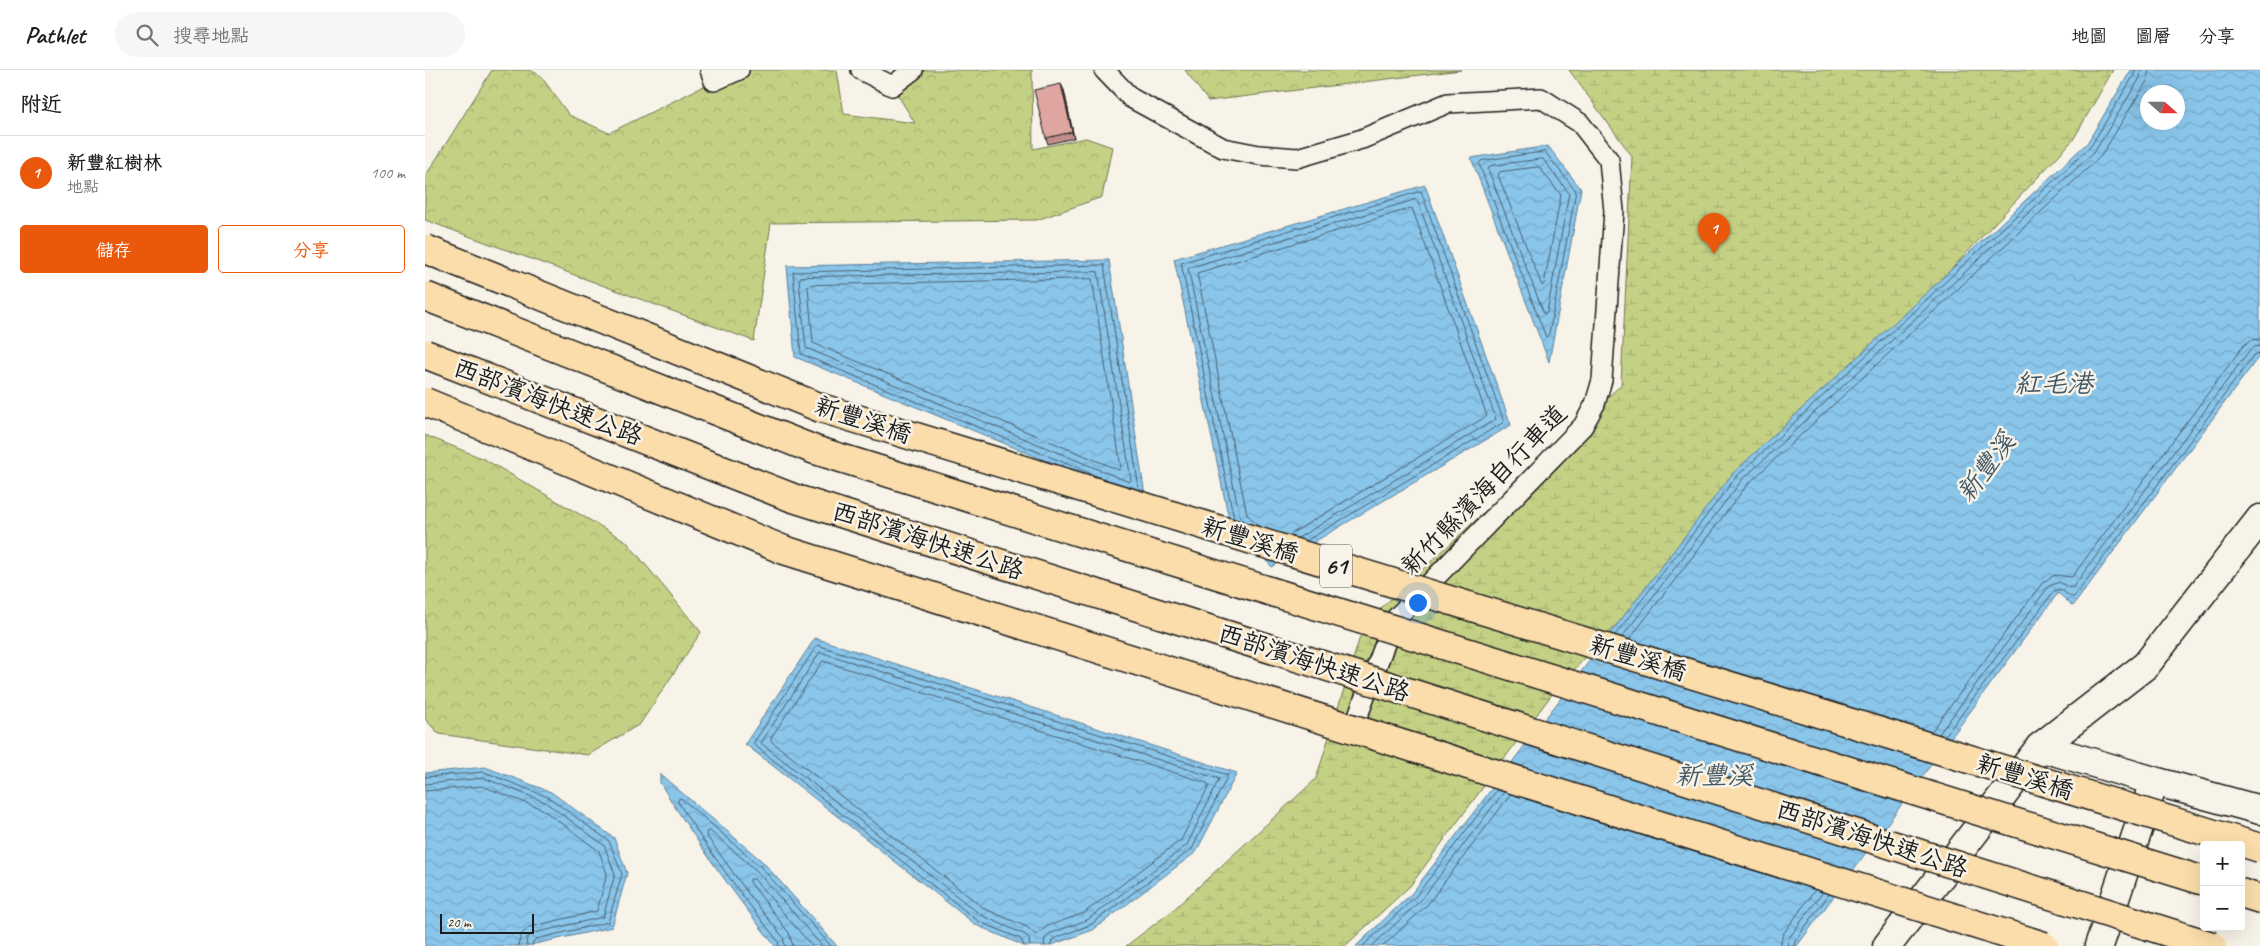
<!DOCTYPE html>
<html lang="zh-TW">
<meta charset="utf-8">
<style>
:root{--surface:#fff;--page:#f6f6f6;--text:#202124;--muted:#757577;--line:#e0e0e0;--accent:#ea580c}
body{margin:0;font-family:Caveat,"LXGW WenKai TC",sans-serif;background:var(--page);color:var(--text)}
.controls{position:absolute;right:15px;bottom:15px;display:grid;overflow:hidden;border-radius:5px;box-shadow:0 5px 20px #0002}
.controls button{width:45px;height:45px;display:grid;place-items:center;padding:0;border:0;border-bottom:1px solid var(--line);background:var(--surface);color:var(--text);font:25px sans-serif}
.compass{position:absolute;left:1715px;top:15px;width:45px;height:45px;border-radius:50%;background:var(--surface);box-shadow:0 5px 20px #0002;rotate:111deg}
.scale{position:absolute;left:15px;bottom:12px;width:94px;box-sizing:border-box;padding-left:5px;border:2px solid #1c1c1c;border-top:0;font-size:14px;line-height:18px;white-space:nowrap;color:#1c1c1c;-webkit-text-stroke:4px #f7f3e8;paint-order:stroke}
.you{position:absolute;left:992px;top:532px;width:18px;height:18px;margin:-12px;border:4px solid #fff;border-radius:50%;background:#1a73e8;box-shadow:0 0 0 8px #1a73e833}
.badge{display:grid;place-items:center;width:32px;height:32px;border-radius:50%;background:var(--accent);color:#fff;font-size:16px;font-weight:700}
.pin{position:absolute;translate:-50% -41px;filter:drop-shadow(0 1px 2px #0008)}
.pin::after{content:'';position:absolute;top:26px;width:18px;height:15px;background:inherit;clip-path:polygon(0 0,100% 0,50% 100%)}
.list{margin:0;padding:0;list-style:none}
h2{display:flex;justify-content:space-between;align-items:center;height:65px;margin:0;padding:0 20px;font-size:21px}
h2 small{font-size:16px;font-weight:400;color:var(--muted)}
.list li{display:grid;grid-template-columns:32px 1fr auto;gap:15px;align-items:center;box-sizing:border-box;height:75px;padding:0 20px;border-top:1px solid var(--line)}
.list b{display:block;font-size:19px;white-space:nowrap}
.list p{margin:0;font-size:16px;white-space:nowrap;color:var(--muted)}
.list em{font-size:16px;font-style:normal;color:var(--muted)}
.actions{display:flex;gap:10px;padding:15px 20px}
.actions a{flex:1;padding:11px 0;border:1px solid var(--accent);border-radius:5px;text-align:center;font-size:18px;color:var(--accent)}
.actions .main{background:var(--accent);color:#fff}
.icon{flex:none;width:28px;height:28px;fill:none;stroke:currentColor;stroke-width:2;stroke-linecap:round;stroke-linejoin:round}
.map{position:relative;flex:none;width:1835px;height:876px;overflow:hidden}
header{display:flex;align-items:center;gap:30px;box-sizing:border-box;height:70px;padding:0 25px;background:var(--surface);border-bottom:1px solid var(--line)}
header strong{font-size:24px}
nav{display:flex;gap:28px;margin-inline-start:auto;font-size:18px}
.search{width:350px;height:45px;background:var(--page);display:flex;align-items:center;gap:12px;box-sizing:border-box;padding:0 18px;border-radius:28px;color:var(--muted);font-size:19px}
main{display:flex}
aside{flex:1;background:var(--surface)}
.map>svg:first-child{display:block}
</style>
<header>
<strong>Pathlet</strong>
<div class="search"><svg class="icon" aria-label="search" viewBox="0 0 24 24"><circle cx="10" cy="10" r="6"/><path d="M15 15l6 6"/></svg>搜尋地點</div>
<nav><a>地圖</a><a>圖層</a><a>分享</a></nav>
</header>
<main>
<aside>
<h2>附近<small></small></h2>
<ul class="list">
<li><span class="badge">1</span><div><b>新豐紅樹林</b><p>地點</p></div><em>100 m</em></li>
</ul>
<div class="actions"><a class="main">儲存</a><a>分享</a></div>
</aside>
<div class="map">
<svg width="1835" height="876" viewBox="0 0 1835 876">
<defs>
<pattern id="forest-crowns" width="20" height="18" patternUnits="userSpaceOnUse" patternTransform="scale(1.25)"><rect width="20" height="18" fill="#c4d185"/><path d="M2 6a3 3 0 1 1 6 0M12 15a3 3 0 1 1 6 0" fill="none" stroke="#a8b372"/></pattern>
<pattern id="wetland-marsh" width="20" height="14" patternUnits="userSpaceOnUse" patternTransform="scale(1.25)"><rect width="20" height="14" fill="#c4d185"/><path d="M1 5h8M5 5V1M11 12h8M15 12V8" fill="none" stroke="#a8b372"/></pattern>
<pattern id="water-waves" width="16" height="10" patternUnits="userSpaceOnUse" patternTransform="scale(1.25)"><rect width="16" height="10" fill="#8ac5ea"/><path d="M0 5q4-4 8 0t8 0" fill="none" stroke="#76a9c8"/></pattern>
</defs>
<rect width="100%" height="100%" fill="#f7f3e8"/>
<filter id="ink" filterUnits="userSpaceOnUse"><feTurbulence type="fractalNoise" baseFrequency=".02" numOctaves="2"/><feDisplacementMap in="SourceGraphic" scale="10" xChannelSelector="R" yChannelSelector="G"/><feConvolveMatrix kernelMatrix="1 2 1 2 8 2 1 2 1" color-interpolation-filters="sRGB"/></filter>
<g filter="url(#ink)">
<g fill="url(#forest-crowns)" stroke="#707650">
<polygon points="67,0 104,0 115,5 144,45 184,63 289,11 314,0 412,0 419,44 490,53 467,16 488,0 607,0 608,79 661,68 687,77 677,127 612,150 346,153 329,271 0,150 0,107"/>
<polygon points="760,0 1036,0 783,31"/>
<polygon points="0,365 59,389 201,471 276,562 215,654 163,685 14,664 0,649"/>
</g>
<polygon fill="url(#wetland-marsh)" stroke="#707650" points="1144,0 1688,0 1648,70 1130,620 985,816 920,876 701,876 747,841 891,709 939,554 1196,315 1207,86"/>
<g fill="url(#water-waves)" stroke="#5e8198" fill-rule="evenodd">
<path d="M1706,0H1835V285L1648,536L1633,523L1372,876H931L987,823L1308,403L1662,73ZM1722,22H1752V52H1722Z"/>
<polygon points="1123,76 1156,119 1124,292 1046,88"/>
<polygon points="1000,115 1086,355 847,497 805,454 749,189"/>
<polygon points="684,190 721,432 370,287 362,196"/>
<polygon points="390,568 812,703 771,782 668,860 624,876 599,876 551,855 320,674"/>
<polygon points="60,697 126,722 189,768 202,803 187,857 101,876 0,876 0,703"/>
<path d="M235,704L338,792L412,876H350C309,824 270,770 235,713Z"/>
</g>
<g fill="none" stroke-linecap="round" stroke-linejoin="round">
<g stroke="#48606e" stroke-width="1">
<polygon points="1120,82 1151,121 1124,264 1121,267 1054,94 1056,91"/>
<polygon points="1118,89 1144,123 1122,242 1119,244 1063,99 1065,96"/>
<polygon points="1114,97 1136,125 1119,214 1117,216 1073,105 1075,102"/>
<polygon points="673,202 706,410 704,412 381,278 374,210 376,207"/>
<polygon points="667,209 696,398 694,400 388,273 383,217 385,215"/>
<polyline points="674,407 376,284 368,202 679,195 714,419"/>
<polyline points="809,449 756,193 996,121 1079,352 881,471"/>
<polyline points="818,451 815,447 763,198 992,129 1071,349 873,468"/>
<polyline points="833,456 822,444 772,203 987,138 1062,346 864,465"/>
<polyline points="1190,565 1312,406 1666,76 1709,5 1710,0"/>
<polyline points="1197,567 1317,410 1670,81 1715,8 1716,0"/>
<polyline points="1204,570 1322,415 1676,86 1722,11 1724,0"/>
<polygon points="398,591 782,713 784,716 756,770 659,843 623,856 611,865 602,857 560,839 346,671 346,668"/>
<polyline points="1506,662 1618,512 1630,505 1647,507 1818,276 1826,270 1835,269"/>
<polyline points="1514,664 1624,516 1634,512 1645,518 1648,517 1824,281 1829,277 1835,276"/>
<polyline points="1520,666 1629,521 1635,519 1646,527 1649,527 1829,285 1835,283"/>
<polyline points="0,707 59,702 123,727 184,771 197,804 183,852 111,869 108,872 107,876"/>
<polyline points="0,714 59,708 120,732 179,775 190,804 178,847 109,863 102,868 101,876"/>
<polyline points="0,721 57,716 117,739 174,781 182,804 172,841 104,857 96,865 93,876"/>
<path d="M354,876L353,871C317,826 283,780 253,732L254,728L257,729L335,796L406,876"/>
<polyline points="360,876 358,867 325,826 281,765 282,761 285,761 331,800 397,876"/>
<polyline points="368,876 364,863 325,812 325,809 329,809 387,876"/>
<polyline points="599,876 596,869 553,851 328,674 392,575 803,705 767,779 665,855 628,869 625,876"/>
<polyline points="605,876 604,869 601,865 556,845 336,673 395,582 794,709 762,775 662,850 624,864 620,869 619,876"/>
<polyline points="938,876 991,826 1072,720"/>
<polyline points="947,876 996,830 1079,722"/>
<polyline points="958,876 1002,835 1086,724"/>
<polyline points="1355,876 1358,864 1390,820"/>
<polyline points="1362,876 1364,868 1398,822"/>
<polyline points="1369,876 1370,871 1404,824"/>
</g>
<g stroke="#1c1c1c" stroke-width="22">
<g id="service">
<polyline points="285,0 289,11 314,0"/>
<polyline points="436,0 467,16 488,0"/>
<polyline points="679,0 706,28 798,78 834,85 872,88 937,69 1023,33 1116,28 1155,53 1184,90 1189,141 1177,310 1170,334 1158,356 969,550 932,648"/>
</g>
</g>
<g stroke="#1c1c1c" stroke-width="31">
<g id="minor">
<polyline points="1615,677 1729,711 1835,740"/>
<polyline points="1462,876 1615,677 1721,595 1835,449"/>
<polyline points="1674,876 1726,721"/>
</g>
</g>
<g stroke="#1c1c1c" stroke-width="31">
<polyline id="trunk" points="1816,823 1835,829"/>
</g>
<use href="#service" stroke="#f7f3e8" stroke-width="19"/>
<use href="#minor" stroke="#f7f3e8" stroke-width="28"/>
<use href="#trunk" stroke="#fbddab" stroke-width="28"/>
<g stroke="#1c1c1c" stroke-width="31" stroke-linecap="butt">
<g id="primary-bridge">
<polyline points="0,179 396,338 1835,778"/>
<polyline points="0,332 359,480 1619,876"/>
</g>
</g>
<g stroke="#1c1c1c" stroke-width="31" stroke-linecap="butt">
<g id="trunk-bridge">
<polyline points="0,226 390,380 1779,811"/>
<polyline points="0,284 368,428 1787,876"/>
</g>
</g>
<use href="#primary-bridge" stroke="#fbddab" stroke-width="28"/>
<use href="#trunk-bridge" stroke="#fbddab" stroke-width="28"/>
</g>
<polygon fill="#c08e8a" stroke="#1c1c1c" points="639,20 649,68 623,74 621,68"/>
<polygon fill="#9c7470" stroke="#1c1c1c" points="636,14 639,20 649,68 647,62"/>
<polygon fill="#dfa5a0" stroke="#1c1c1c" points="636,14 647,62 621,68 609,20"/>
</g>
<g text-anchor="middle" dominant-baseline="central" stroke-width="5" stroke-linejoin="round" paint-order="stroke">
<rect fill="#f7f3e8" stroke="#5e5c59" stroke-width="1" x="895" y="474.5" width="32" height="43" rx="4"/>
<g font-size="24" font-weight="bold" fill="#1c1c1c">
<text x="911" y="496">61</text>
</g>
<g font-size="25" fill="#1c1c1c" stroke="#f7f3e8">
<text transform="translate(123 332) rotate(21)">西部濱海快速公路</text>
<text transform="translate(438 350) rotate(18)">新豐溪橋</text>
<text transform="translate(1059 420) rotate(-46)">新竹縣濱海自行車道</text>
<text transform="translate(825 470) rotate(17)">新豐溪橋</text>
<text transform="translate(503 471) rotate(18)">西部濱海快速公路</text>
<text transform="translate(1213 588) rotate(17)">新豐溪橋</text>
<text transform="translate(889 593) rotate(18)">西部濱海快速公路</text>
<text transform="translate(1600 707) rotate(17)">新豐溪橋</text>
<text transform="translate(1447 769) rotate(18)">西部濱海快速公路</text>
</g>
<g font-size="26" font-style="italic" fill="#425764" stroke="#f7f3e8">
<text x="1629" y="313">紅毛港</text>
<text transform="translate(1561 397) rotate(-53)">新豐溪</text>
<text x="1289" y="705">新豐溪</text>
</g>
</g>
</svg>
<div class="controls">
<button>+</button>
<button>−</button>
</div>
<svg class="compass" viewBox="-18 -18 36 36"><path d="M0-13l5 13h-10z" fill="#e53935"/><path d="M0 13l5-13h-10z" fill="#757577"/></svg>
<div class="scale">20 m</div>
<div class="you"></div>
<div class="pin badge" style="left:1289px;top:184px">1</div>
</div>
</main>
